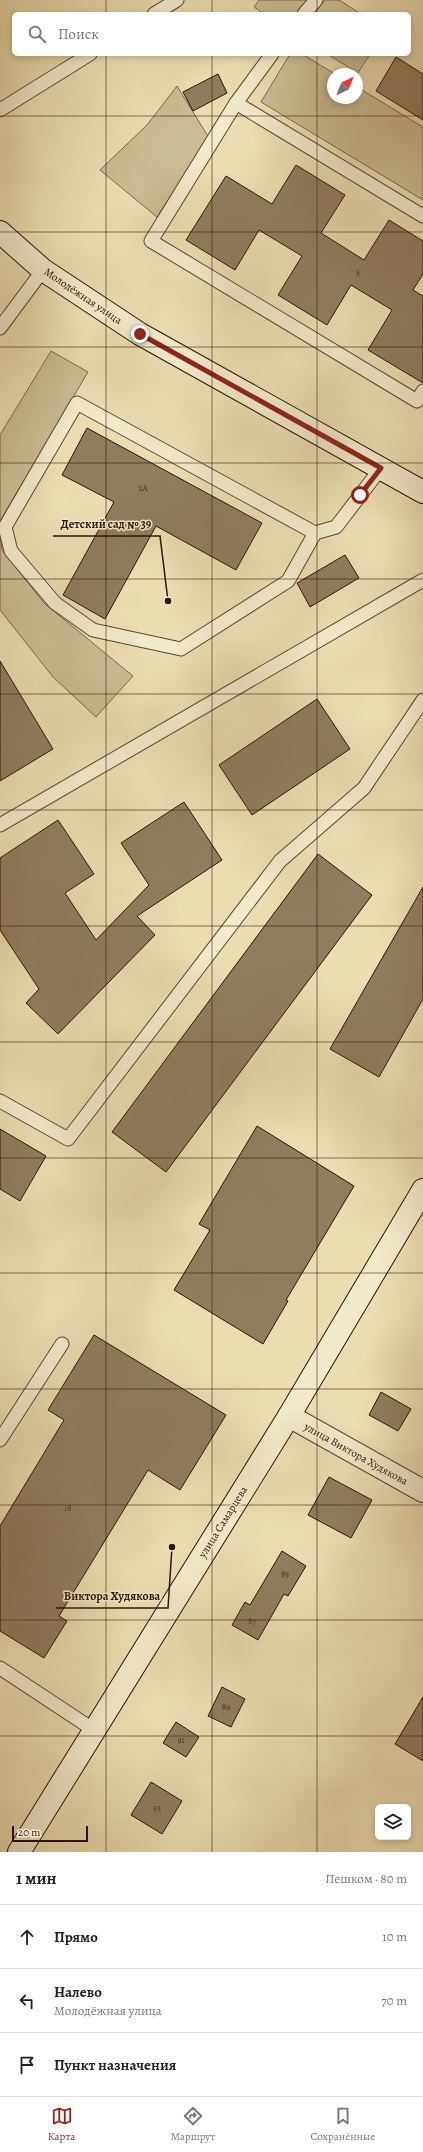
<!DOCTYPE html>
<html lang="ru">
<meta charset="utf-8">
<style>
:root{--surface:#fff;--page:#f6f6f6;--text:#202124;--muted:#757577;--line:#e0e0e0;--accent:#8f2418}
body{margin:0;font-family:Alegreya,serif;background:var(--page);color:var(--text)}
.controls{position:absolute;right:12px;bottom:12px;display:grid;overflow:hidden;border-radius:6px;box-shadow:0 2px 6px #0003}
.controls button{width:36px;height:36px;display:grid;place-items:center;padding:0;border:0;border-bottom:1px solid var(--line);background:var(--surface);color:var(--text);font:20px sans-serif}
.compass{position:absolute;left:327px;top:68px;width:36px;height:36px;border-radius:50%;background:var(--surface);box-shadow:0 2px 6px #0003;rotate:43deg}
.scale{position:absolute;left:12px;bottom:10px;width:76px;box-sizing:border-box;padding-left:4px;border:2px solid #2d1407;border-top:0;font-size:11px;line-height:14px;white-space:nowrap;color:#2d1407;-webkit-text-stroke:3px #f1eacc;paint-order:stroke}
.stop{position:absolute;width:12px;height:12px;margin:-9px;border:3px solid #8f2418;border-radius:50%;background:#fff}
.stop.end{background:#8f2418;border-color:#fff;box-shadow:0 1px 4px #0008}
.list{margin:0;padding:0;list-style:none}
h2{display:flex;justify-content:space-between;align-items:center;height:52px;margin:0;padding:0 16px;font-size:17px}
h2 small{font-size:13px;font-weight:400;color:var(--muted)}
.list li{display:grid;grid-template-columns:26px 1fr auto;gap:12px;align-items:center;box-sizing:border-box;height:64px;padding:0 16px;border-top:1px solid var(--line)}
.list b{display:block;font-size:15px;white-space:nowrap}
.list p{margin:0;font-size:13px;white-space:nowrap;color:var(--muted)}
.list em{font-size:13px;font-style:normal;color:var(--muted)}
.icon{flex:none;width:22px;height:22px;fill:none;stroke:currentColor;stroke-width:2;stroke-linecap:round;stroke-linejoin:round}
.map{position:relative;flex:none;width:423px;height:1852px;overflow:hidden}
.search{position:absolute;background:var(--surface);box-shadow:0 2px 6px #0003;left:12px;right:12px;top:12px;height:44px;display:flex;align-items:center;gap:10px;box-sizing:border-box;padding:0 14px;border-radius:6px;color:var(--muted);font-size:15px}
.sheet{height:244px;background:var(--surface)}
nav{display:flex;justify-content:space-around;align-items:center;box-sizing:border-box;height:56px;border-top:1px solid var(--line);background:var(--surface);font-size:11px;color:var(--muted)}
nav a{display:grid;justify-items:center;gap:2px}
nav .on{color:var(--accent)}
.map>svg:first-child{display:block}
</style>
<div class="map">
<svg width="423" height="1852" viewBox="0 0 423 1852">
<rect width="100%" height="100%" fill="#eadeb0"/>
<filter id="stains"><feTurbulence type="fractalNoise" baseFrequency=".005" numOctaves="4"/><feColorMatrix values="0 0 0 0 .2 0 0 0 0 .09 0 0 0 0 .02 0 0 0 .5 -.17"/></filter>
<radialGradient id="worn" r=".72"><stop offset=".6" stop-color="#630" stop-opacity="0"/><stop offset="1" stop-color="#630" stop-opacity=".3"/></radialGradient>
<g fill="#cabc93" stroke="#7c684d">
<polygon points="259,0 309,0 296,14 264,14 254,7"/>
<polygon points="325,0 339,0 361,14 313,14"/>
<polygon points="290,54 302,54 335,74 333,74 333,98 357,98 357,87 423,127 423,200 261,102"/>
<polygon points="327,54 370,54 358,73"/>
<polygon points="177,86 209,138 157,217 100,170 147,125"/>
<polygon points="51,351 88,372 0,521 0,435"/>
<polygon points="0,535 2,550 44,603 133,676 96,717 53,677 0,610"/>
</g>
<g fill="#8f7d5f" stroke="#2d1407">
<polygon points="396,57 423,74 423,120 376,91"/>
<polygon points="218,74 227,93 193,111 183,92"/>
<polygon points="296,165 345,195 321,233 364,260 389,220 423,241 423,274 413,290 423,296 423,383 368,350 392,310 351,285 327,325 278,295 302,256 259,230 235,270 186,240 226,176 272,204"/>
<polygon points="87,428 262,523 236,570 156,526 105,619 63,595 114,502 62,475"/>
<polygon points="345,555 359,578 310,607 297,583"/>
<polygon points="0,661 53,749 0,781"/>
<polygon points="317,699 350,749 252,815 219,765"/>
<polygon points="184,802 222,860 137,916 155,935 58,1034 26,1003 39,989 0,930 0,858 58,820 94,874 65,893 96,940 149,885 121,843"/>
<polygon points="318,854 372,895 166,1172 112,1132"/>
<polygon points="423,887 423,999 379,1077 330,1049"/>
<polygon points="257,1126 354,1186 286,1300 288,1301 263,1344 174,1290 210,1230 199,1224"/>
<polygon points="0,1129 46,1156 20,1201 0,1189"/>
<polygon points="94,1335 226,1415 180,1490 148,1470 59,1616 67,1621 44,1658 0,1631 0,1526 64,1420 48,1410"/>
<polygon points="381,1392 411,1409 398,1431 369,1415"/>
<polygon points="329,1477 372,1500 351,1538 308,1515"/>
<polygon points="282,1551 306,1566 288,1596 284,1594 258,1640 232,1625 245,1602 250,1605"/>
<polygon points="222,1687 245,1699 231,1727 208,1716"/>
<polygon points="423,1697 423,1761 395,1744"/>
<polygon points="176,1722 199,1737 186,1757 163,1743"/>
<polygon points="151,1782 182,1801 162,1834 131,1815"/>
</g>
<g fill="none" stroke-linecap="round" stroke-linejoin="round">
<g stroke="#5c4631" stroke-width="15">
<g id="lane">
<polyline points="154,14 177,0"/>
<polyline points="304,14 316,0"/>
<polyline points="272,54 236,103 151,241 417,401 423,391"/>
<polyline points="236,103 423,216"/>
<polyline points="0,110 90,54"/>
<polyline points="0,328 43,270"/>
<polygon points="77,403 315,533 288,581 181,649 93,630 55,603 11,551 5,527"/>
<polyline points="315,533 336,527 381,468"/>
<polyline points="0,825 423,580"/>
<polyline points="0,1101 68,1139 280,861 364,788 423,700"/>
<polyline points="0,1440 62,1344"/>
<polyline points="0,1668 94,1730"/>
</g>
</g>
<g stroke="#5c4631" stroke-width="24">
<polyline id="street" points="289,1416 423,1491"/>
</g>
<g stroke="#2d1407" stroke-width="24">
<g id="secondary">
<polyline points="0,232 43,270 140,334 423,492"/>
<polyline points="19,1852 289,1416 423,1190"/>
</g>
</g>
<use href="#lane" stroke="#f1eacc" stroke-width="13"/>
<use href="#street" stroke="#f1eacc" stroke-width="22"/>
<use href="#secondary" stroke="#f1eacc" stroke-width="22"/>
</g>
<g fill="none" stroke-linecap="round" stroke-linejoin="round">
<polyline stroke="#8f2418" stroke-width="5" points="140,334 381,468 360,495"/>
</g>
<path fill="none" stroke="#2d1407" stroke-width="1" stroke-opacity="0.55" d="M106,0V14M212,0V14M317,0V14M106,54V1852M212,54V1852M317,54V1852M0,116H423M0,232H423M0,347H423M0,463H423M0,579H423M0,694H423M0,810H423M0,926H423M0,1042H423M0,1158H423M0,1273H423M0,1389H423M0,1505H423M0,1620H423M0,1736H423"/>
<g text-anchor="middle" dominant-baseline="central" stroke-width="3" stroke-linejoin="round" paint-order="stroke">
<g font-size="9" fill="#462e1d">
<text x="358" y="272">5</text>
<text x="143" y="488">2А</text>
<text x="68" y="1508">18</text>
<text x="285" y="1574">85</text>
<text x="252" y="1621">87</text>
<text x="226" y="1707">89</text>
<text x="181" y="1740">91</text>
<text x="157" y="1808">93</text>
</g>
<g font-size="11" fill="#2d1407" stroke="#f1eacc">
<text transform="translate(83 296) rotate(34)">Молодёжная улица</text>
<text transform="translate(356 1454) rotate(29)">улица Виктора Худякова</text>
<text transform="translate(223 1522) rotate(-58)">улица Самарцева</text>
</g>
</g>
<path fill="none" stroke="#2d1407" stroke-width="1.5" d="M168 601L160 536H53M172 1547L168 1608H56"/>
<g fill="#2d1407" stroke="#f1eacc" stroke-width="1.5">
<circle cx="168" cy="601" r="4"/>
<circle cx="172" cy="1547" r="4"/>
</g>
<g font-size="12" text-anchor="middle" font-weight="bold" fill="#2d1407" stroke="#f1eacc" stroke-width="3" stroke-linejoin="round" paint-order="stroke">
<text x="106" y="528">Детский сад № 39</text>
<text x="112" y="1600">Виктора Худякова</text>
</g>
<rect width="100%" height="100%" filter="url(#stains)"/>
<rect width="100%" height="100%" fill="url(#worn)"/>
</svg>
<div class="controls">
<button><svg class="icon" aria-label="layers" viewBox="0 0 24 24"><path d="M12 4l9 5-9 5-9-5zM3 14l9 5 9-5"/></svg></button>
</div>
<svg class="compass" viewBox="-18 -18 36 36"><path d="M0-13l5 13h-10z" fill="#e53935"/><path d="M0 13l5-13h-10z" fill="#757577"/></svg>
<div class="scale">20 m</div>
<div class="stop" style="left:360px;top:495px"></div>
<div class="stop end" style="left:140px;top:334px"></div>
<div class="search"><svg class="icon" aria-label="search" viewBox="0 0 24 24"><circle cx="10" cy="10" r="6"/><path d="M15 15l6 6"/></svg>Поиск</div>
</div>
<section class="sheet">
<h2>1 мин<small>Пешком · 80 m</small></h2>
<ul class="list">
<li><svg class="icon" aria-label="ahead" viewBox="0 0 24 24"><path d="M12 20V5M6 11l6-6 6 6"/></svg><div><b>Прямо</b></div><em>10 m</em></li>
<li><svg class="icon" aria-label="left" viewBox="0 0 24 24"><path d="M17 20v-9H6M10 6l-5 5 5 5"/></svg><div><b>Налево</b><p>Молодёжная улица</p></div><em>70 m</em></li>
<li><svg class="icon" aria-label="arrive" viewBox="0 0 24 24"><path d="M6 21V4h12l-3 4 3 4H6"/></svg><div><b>Пункт назначения</b></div></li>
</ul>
</section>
<nav>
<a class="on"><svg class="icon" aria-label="map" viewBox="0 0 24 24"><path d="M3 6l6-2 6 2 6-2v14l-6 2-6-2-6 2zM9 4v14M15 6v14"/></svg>Карта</a>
<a><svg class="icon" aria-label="directions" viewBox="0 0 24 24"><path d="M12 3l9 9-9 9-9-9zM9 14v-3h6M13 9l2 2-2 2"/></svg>Маршрут</a>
<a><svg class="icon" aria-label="saved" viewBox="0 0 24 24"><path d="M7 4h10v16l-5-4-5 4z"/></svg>Сохранённые</a>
</nav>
